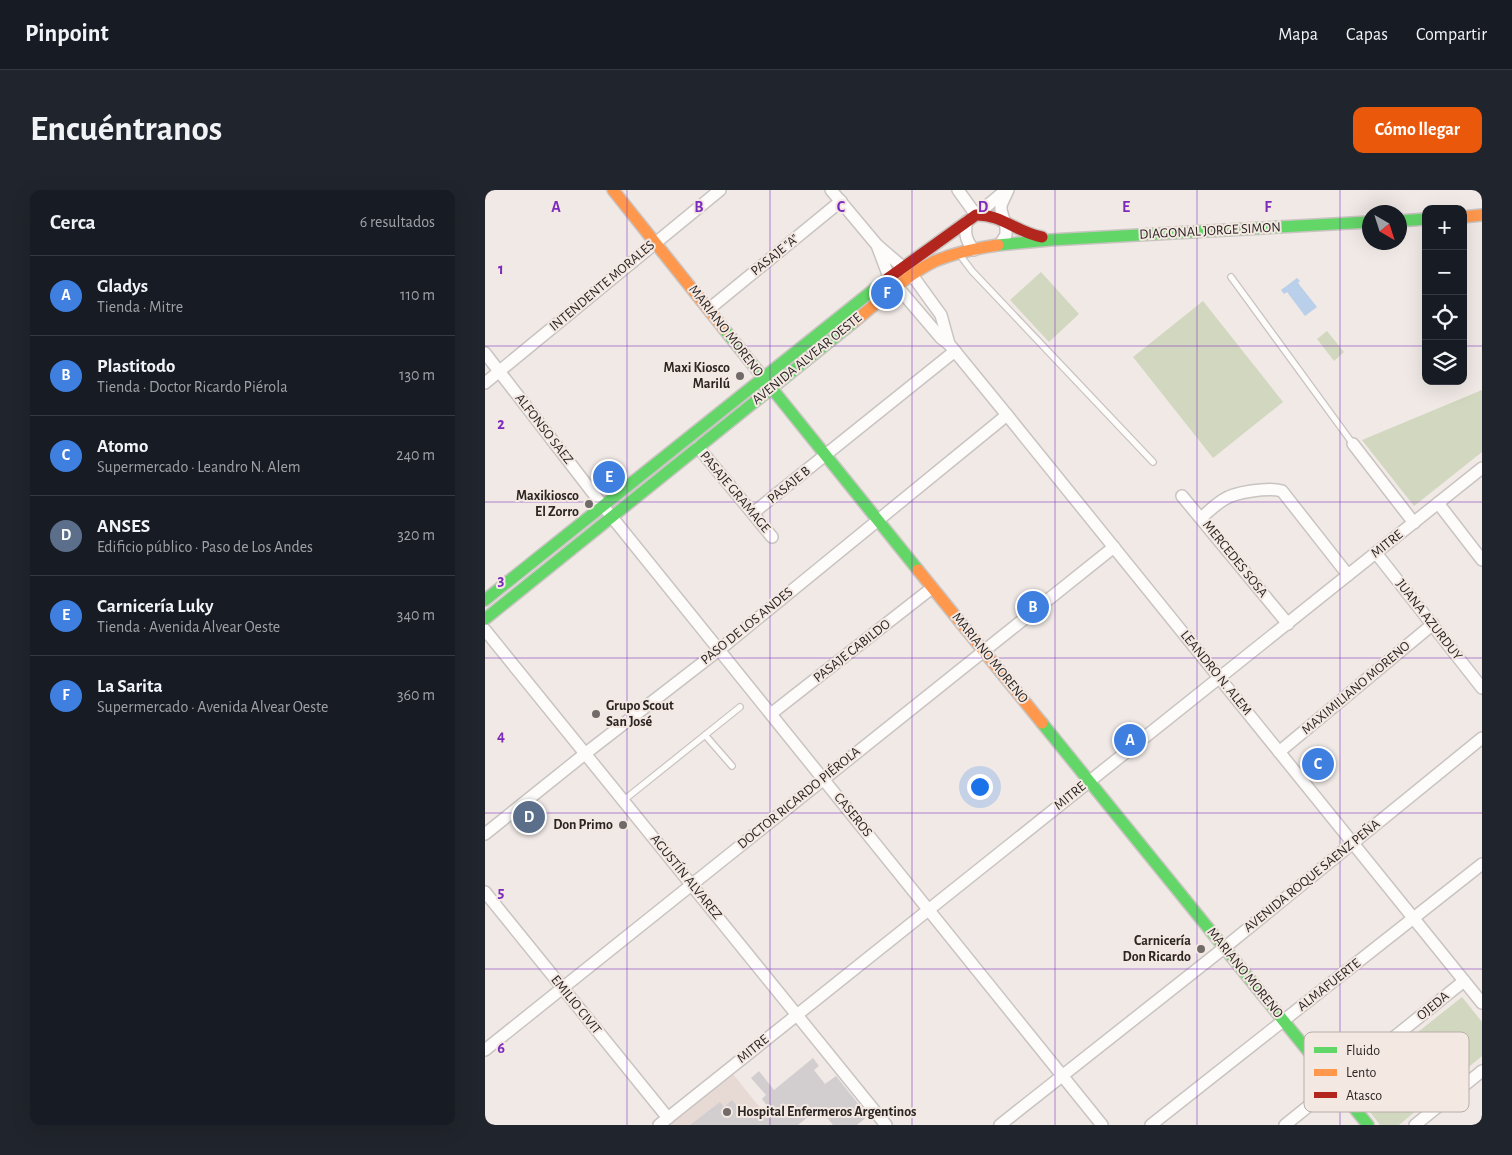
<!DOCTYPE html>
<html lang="es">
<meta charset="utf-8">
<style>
:root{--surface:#171b24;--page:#20242c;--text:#f1f3f6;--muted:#9ea1a6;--line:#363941;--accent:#ea580c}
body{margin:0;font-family:"Alegreya Sans",sans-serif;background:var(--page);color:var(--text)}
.controls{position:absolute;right:15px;top:15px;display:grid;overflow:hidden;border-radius:10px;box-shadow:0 5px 20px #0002}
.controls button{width:45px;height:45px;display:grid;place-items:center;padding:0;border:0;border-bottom:1px solid var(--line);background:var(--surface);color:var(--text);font:25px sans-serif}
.compass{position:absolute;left:877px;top:15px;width:45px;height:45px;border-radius:50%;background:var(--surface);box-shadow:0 5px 20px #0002;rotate:141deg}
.you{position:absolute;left:494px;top:596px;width:18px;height:18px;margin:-12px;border:4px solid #fff;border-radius:50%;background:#1a73e8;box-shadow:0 0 0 8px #1a73e833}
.badge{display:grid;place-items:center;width:32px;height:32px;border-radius:50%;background:var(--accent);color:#fff;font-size:16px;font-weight:700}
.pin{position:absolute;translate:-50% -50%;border:2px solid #fff;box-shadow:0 1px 5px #0006}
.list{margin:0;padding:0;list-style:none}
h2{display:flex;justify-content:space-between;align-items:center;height:65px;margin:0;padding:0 20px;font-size:21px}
h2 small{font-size:16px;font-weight:400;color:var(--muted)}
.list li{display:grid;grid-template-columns:32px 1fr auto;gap:15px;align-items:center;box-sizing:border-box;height:80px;padding:0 20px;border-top:1px solid var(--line)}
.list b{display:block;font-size:19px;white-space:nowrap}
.list p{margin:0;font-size:16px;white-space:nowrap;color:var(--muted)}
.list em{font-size:16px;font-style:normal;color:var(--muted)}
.icon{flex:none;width:28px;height:28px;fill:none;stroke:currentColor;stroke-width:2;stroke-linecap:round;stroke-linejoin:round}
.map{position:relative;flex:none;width:997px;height:935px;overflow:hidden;border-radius:10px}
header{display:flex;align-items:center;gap:30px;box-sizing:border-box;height:70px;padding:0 25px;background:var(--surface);border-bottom:1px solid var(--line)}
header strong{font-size:24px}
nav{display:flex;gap:28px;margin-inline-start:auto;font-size:18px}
.intro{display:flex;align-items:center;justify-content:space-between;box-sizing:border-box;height:120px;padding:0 30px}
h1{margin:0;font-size:35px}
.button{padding:12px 22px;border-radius:10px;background:var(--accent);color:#fff;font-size:18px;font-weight:700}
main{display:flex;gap:30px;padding:0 30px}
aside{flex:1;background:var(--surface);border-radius:10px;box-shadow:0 5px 20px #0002}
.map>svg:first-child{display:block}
</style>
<header>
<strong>Pinpoint</strong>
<nav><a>Mapa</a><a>Capas</a><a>Compartir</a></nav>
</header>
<div class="intro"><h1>Encuéntranos</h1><a class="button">Cómo llegar</a></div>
<main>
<aside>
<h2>Cerca<small>6 resultados</small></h2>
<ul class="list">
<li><span class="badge" style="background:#3f7fe0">A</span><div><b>Gladys</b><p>Tienda · Mitre</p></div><em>110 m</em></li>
<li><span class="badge" style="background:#3f7fe0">B</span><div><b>Plastitodo</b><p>Tienda · Doctor Ricardo Piérola</p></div><em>130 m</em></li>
<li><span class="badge" style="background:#3f7fe0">C</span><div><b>Atomo</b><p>Supermercado · Leandro N. Alem</p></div><em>240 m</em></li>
<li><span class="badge" style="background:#5c6f8a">D</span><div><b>ANSES</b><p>Edificio público · Paso de Los Andes</p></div><em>320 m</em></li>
<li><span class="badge" style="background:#3f7fe0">E</span><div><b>Carnicería Luky</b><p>Tienda · Avenida Alvear Oeste</p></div><em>340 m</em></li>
<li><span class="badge" style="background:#3f7fe0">F</span><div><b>La Sarita</b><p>Supermercado · Avenida Alvear Oeste</p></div><em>360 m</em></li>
</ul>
</aside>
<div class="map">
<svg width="997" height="935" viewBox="0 0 997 935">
<rect width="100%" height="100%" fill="#f0e9e6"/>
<polygon fill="#e7dad4" points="247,883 289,935 184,935"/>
<g fill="#d2d8bf">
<polygon points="556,82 594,124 564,152 525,110"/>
<polygon points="718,111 798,212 728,268 648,167"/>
<polygon points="842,141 859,162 849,171 832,149"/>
<polygon points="997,200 997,262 929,316 877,250"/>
<polygon points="977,807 997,832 997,866 914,935 895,935 865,896"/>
</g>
<polygon fill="#bacfea" points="812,88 815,91 813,93 832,117 820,126 802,102 799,104 796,100"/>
<polygon fill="#d2cecf" points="328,868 334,876 329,880 340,894 351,886 383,926 372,935 348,935 334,918 313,935 205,935 235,912 239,917 247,910 255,920 259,917 268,929 283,917 277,909 281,905 266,888 274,881 289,900"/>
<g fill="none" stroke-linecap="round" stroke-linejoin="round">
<g stroke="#c9c4c1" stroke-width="8">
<g id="lane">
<polyline points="475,65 487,81 668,272"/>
<polyline points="746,87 868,254"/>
<polyline points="220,545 247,576"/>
<polyline points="139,610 255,517"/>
</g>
</g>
<g stroke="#c9c4c1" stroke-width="14">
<g id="street">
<polyline points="346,0 392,55 427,85 456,125 464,154"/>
<polyline points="473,0 491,25 521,0"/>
<path d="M482,31C479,43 481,51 489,60"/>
<polyline points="515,54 521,45 521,37 516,20 516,15 523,0"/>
<polyline points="392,55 404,87 456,148 464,154 522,225 997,813"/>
<polyline points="224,119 356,11"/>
<polyline points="0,163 118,316 617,935"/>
<polyline points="0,193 235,0"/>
<polyline points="868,254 929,333"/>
<polyline points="213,257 287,347"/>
<polyline points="697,306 803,434"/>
<polyline points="953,313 997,370"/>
<polyline points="268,323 470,161"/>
<path d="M716,328C723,322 730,315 738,310C749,302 784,297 797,301L863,385"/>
<polyline points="891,363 997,498"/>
<polyline points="0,440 401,935"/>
<polyline points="287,523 447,398"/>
<polyline points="794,562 948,434"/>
<polyline points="0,644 101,563 234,460 522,225"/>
<polyline points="0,702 183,928"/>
<polyline points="0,860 629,357"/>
<polyline points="174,935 997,278"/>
<polyline points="515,935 739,758 997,548"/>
<polyline points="666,935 997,674"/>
<polyline points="800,935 979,791"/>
<polyline points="930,935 997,881"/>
</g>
</g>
<g stroke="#c9c4c1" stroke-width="14">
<g id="fast">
<polyline points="914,31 941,29"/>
<polyline points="513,55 565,50 884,32"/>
<polyline points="239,139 433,380"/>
<polyline points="0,410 402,89"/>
<polyline points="0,429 370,131"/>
<polyline points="557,533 883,935"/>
</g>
</g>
<g stroke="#c9c4c1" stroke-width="14">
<g id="slow">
<polyline points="128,0 239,139"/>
<polyline points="978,27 997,25"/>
<path d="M370,131C395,111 421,85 450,71C470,63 492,58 513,55"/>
<polyline points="433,380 557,533"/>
</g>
</g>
<g stroke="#c9c4c1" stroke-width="14">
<path id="jam" d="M402,89L491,25C516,24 533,43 557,47"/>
</g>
<use href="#lane" stroke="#fdfcfb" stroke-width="5.5"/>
<use href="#street" stroke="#fdfcfb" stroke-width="11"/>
<use href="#fast" stroke="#63d668" stroke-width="11"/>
<use href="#slow" stroke="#ff974d" stroke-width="11"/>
<use href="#jam" stroke="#b3261e" stroke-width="11"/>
</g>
<path fill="none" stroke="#7b2cbf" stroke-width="1" stroke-opacity="0.55" d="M142,0V935M285,0V935M427,0V935M570,0V935M712,0V935M855,0V935M0,156H941M978,156H997M0,312H997M0,468H997M0,623H997M0,779H997"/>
<g fill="#706a68" stroke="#f4e8e2" stroke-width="2">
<circle cx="255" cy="186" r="5"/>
<circle cx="104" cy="314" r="5"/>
<circle cx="111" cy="524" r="5"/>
<circle cx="138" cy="635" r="5"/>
<circle cx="716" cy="759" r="5"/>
<circle cx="242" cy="922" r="5"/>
</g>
<g text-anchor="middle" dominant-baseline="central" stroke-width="4" stroke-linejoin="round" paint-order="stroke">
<g font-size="14" fill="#2b2624" stroke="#f4e8e2">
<text transform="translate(725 41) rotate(-3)">DIAGONAL JORGE SIMON</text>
<text transform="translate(290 65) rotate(-39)">PASAJE "A"</text>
<text transform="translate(117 96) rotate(-40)">INTENDENTE MORALES</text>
<text transform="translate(241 141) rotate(52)">MARIANO MORENO</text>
<text transform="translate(322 169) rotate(-39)">AVENIDA ALVEAR OESTE</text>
<text transform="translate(59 239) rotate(52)">ALFONSO SAEZ</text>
<text transform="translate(304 295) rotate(-39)">PASAJE B</text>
<text transform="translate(250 302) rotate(50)">PASAJE GRAMAGE</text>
<text transform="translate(902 354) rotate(-38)">MITRE</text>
<text transform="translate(750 369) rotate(51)">MERCEDES SOSA</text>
<text transform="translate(944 430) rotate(52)">JUANA AZURDUY</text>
<text transform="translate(262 436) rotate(-39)">PASO DE LOS ANDES</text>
<text transform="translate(367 461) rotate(-38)">PASAJE CABILDO</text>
<text transform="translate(505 468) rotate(51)">MARIANO MORENO</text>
<text transform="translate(731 483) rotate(51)">LEANDRO N. ALEM</text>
<text transform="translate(871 498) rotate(-40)">MAXIMILIANO MORENO</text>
<text transform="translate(585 606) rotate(-39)">MITRE</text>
<text transform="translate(314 608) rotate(-39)">DOCTOR RICARDO PIÉROLA</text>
<text transform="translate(368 625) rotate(51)">CASEROS</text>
<text transform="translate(827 686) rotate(-39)">AVENIDA ROQUE SAENZ PEÑA</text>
<text transform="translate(201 687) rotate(51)">AGUSTÍN ALVAREZ</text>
<text transform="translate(760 783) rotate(51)">MARIANO MORENO</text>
<text transform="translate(844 795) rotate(-38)">ALMAFUERTE</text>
<text transform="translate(91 815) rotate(51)">EMILIO CIVIT</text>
<text transform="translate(948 816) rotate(-39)">OJEDA</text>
<text transform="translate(268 859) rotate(-39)">MITRE</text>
</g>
<g font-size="14" font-weight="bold" fill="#2b2624" stroke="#f4e8e2" text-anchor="end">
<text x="245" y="178">Maxi Kiosco<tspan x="245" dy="16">Marilú</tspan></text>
<text x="94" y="306">Maxikiosco<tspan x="94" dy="16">El Zorro</tspan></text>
<text x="121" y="516" text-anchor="start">Grupo Scout<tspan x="121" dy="16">San José</tspan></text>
<text x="128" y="635">Don Primo</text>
<text x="706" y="751">Carnicería<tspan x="706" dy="16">Don Ricardo</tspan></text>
<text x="252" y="922" text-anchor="start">Hospital Enfermeros Argentinos</text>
</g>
</g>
<rect x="819" y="842" width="165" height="80" rx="8" fill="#f4e8e2" stroke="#b8aea9" stroke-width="1"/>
<rect x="829" y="857" width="23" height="6" fill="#63d668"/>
<rect x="829" y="879" width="23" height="7" fill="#ff974d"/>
<rect x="829" y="902" width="23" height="6" fill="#b3261e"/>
<g font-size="14" fill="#2b2624">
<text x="861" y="865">Fluido</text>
<text x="861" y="887">Lento</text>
<text x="861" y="910">Atasco</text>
</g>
<g font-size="16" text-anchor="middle" font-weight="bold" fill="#7b2cbf" stroke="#f4e8e2" stroke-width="4" stroke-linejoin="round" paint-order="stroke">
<text x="71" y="22">A</text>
<text x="214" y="22">B</text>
<text x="356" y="22">C</text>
<text x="498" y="22">D</text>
<text x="641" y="22">E</text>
<text x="783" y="22">F</text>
<text x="16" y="84">1</text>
<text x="16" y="239">2</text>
<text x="16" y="395">3</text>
<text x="16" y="551">4</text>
<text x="16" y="707">5</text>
<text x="16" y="863">6</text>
</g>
</svg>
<div class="controls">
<button>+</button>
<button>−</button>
<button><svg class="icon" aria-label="locate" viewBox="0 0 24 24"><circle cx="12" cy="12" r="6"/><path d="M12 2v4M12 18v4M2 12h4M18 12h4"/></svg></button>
<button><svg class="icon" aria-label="layers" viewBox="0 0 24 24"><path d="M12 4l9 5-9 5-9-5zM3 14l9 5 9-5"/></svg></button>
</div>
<svg class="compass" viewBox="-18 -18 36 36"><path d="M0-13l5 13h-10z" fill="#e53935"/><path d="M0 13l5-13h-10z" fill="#9ea1a6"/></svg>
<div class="you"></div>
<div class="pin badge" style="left:645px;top:550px;background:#3f7fe0">A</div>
<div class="pin badge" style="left:548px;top:417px;background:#3f7fe0">B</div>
<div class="pin badge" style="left:833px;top:574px;background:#3f7fe0">C</div>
<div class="pin badge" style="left:44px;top:627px;background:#5c6f8a">D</div>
<div class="pin badge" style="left:124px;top:287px;background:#3f7fe0">E</div>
<div class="pin badge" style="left:402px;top:103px;background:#3f7fe0">F</div>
</div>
</main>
